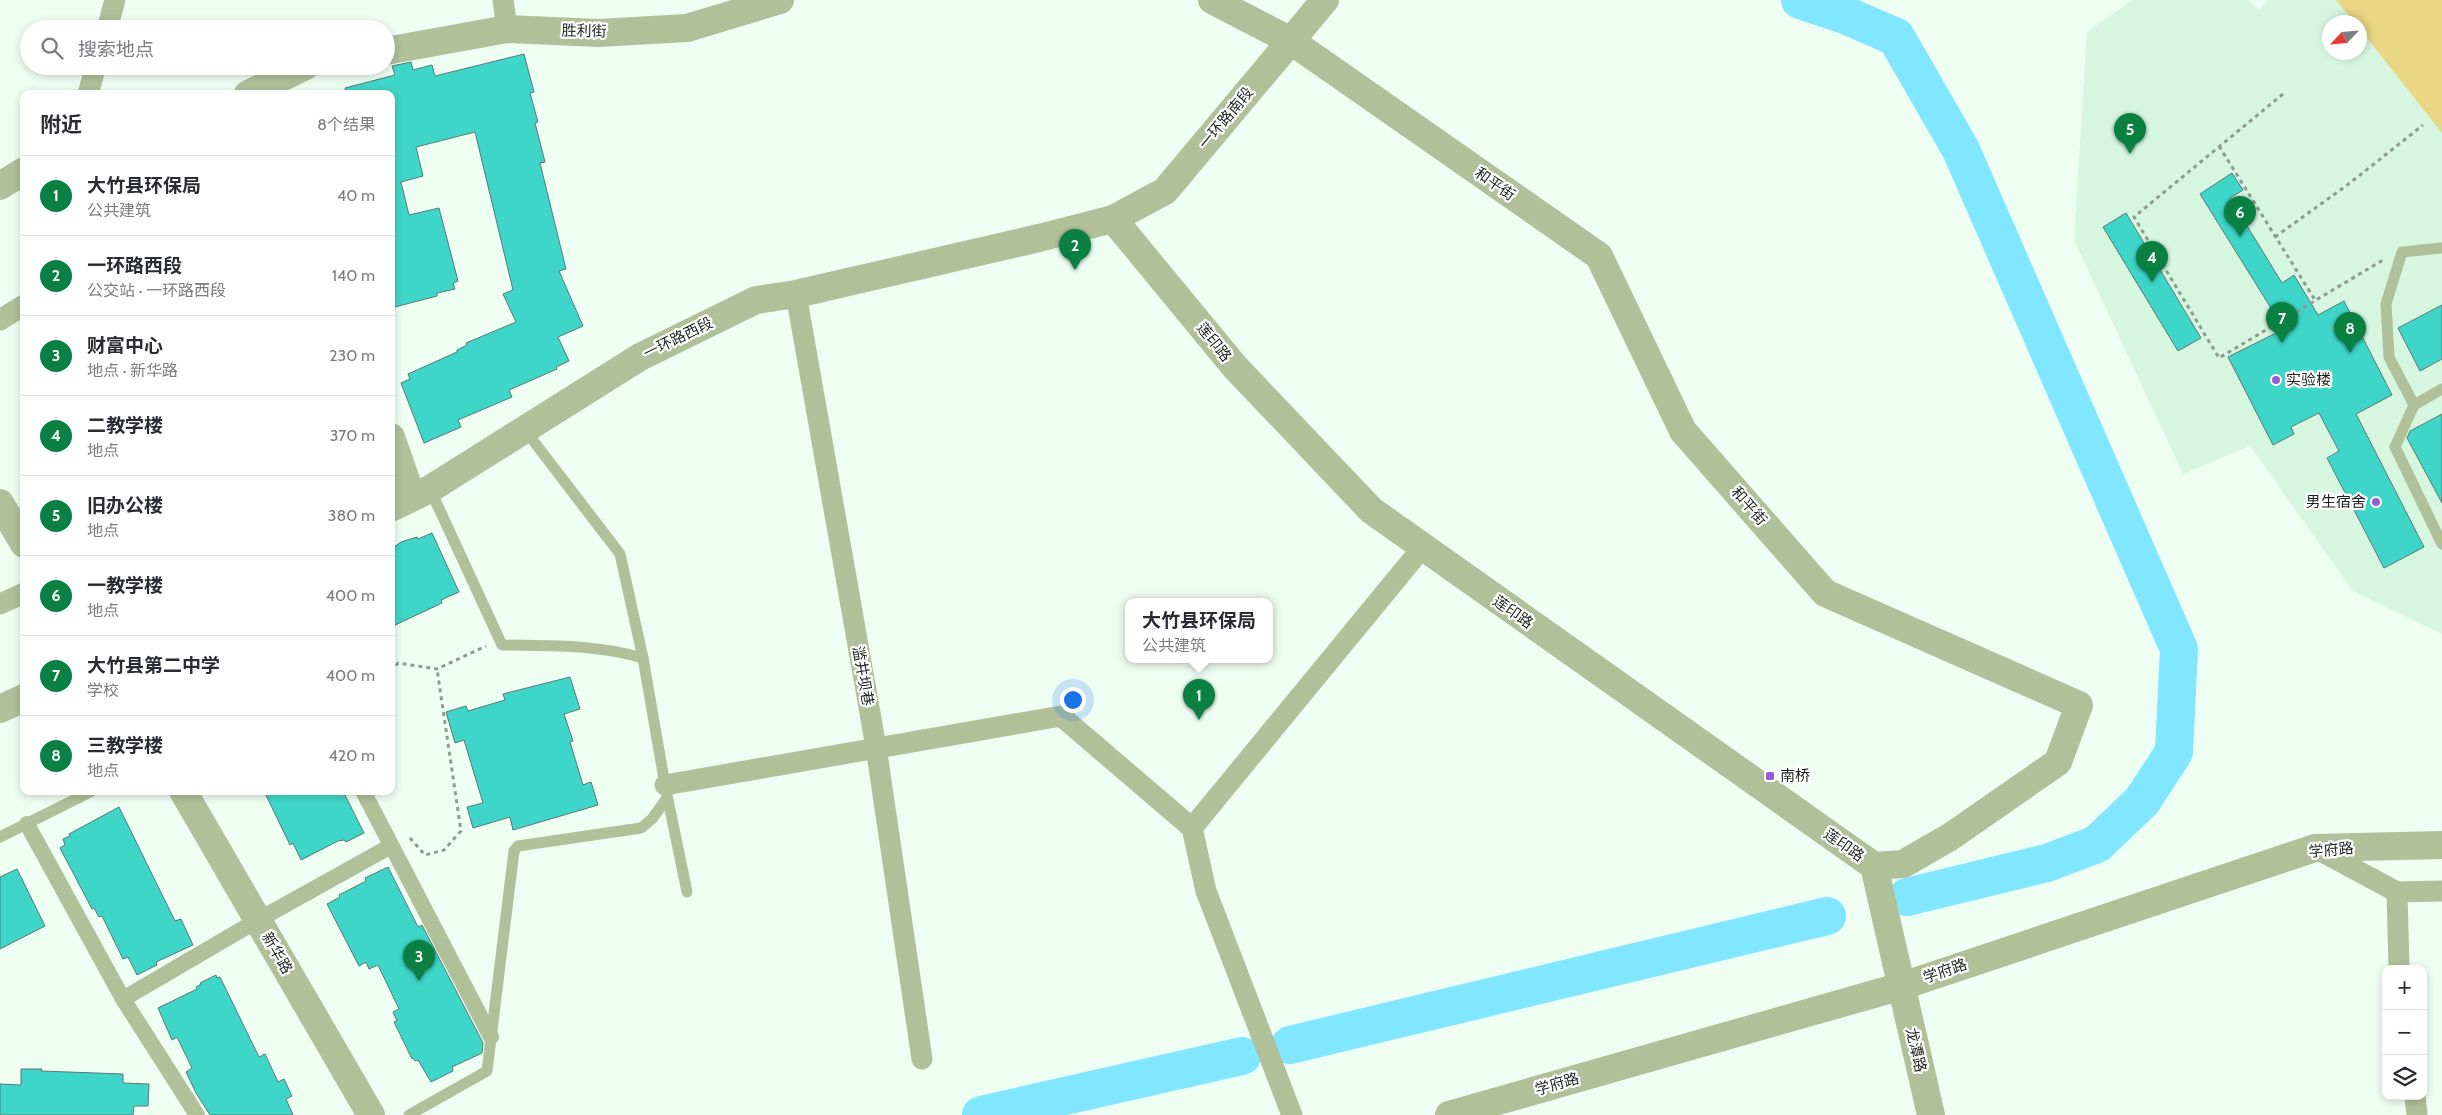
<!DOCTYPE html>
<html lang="zh">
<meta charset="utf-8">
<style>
:root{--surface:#fff;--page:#f2f2f3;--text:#2b2b33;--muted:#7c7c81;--line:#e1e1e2;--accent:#0b8043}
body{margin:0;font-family:Cabin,"Noto Sans SC",sans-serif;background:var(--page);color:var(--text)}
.controls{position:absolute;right:15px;bottom:15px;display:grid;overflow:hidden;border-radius:10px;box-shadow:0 2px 8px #0003}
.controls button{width:45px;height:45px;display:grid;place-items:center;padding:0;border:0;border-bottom:1px solid var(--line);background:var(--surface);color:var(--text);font:25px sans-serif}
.compass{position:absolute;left:2322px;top:15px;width:45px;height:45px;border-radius:50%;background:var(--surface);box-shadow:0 2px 8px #0003;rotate:244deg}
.you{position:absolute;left:1072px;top:699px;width:18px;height:18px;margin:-12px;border:4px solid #fff;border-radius:50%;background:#1a73e8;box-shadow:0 0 0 8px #1a73e833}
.badge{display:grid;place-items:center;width:32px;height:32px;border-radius:50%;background:var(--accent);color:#fff;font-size:16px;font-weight:700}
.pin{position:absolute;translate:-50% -41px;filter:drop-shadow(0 1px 2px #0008)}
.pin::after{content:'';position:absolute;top:26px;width:18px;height:15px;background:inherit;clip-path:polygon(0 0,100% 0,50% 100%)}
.popup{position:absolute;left:1125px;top:598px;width:148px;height:65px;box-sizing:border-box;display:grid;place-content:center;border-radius:10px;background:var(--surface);filter:drop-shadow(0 1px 4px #0005);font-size:16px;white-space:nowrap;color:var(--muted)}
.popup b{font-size:19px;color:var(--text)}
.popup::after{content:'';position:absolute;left:50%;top:100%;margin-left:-10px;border:10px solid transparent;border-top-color:var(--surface)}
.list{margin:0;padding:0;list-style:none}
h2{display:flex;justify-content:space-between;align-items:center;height:65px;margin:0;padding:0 20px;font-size:21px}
h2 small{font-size:16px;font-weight:400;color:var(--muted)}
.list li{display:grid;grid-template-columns:32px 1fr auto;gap:15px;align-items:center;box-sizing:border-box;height:80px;padding:0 20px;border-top:1px solid var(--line)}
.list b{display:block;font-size:19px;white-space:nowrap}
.list p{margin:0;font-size:16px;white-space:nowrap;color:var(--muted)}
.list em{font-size:16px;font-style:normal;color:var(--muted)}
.icon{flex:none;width:28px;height:28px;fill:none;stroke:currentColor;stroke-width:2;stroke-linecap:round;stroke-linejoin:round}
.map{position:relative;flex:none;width:2442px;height:1115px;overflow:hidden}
.search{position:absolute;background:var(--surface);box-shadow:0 2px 8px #0003;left:20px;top:20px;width:375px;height:55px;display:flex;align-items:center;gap:12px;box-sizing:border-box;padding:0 18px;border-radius:28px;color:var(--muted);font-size:19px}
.panel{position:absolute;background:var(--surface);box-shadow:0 2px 8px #0003;left:20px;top:90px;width:375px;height:705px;border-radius:10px}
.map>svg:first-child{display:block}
</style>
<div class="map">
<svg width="2442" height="1115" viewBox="0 0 2442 1115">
<rect width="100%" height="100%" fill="#effef3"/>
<path fill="#d6f6e0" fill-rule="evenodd" d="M2132,0H2248L2259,10L2268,0H2442V634L2353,591L2250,446L2183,474L2074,240L2087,32ZM2330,22H2360V52H2330Z"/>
<polygon fill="#ead784" points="2336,0 2442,0 2442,133 2360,29 2360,22 2354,22"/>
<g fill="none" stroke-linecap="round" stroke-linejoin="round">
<g stroke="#81e6ff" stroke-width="38">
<polyline points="1800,0 1845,15 1896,37 1961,150 2179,649 2174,752 2142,801 2097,844 2047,863 1907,897"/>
<polyline points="1290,1045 1827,916"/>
<polyline points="981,1115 1242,1056"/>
</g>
</g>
<g fill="#3dd6c8" stroke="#5b7874">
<polygon points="524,54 534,92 530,93 538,122 535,123 545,162 540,163 566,269 559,271 583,326 558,337 569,361 556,367 557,369 509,390 512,397 458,420 461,427 424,443 401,383 410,379 408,374 457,352 457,350 467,345 466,343 516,322 503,294 513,290 475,132 416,147 423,176 401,182 409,215 439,208 458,281 453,283 455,289 437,293 437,296 391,308 391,94 346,94 345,88 395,75 392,66 411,62 413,70 432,65 435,76"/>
<polygon points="2232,173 2243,190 2230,198 2282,283 2294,275 2318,315 2344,301 2392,395 2356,414 2424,547 2384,568 2327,458 2339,451 2319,413 2291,427 2294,434 2273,445 2228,357 2284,329 2200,194"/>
<polygon points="2126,213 2201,338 2178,351 2103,227"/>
<polygon points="2442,305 2442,359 2420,371 2398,328"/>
<polygon points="2442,414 2442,503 2407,438 2410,431"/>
<polygon points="432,533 459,592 441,600 442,603 391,627 391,549 401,542 417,537 418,539"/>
<polygon points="570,677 580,709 564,714 573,741 570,742 583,785 591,782 598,805 513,830 510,817 473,828 467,807 483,803 464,740 455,743 446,712 466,706 468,711 505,700 503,694"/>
<polygon points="264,791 343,791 364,833 346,842 344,840 338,841 301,860 293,843 290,845"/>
<polygon points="119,807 175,921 181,919 193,945 156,962 157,965 137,975 128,957 123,959 102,916 99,917 94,908 92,909 60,848 65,845 63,839 70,836 69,834"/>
<polygon points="388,867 418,927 422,925 483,1043 482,1053 452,1067 453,1071 431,1082 418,1060 415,1061 413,1058 412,1059 394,1022 397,1021 393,1012 399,1009 378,965 369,969 366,962 359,966 327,904 340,897 339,895 366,881 365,878"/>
<polygon points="17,869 45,926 0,949 0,877"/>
<polygon points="216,975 217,978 220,977 259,1057 265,1054 278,1082 284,1079 292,1096 286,1099 293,1115 210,1115 196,1093 186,1072 192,1068 177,1037 172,1040 158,1008 197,989 196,987 201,984 200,983"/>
<polygon points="21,1069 42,1069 41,1071 123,1074 123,1083 149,1084 148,1106 134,1106 133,1115 0,1115 0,1084 21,1085"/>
</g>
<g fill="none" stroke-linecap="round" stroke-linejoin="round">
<g stroke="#8e9a92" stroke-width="3" stroke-dasharray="4 4" stroke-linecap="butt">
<polyline points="2283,94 2134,217 2219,358 2383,260"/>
<polyline points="2219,146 2315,300"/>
<polyline points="2275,237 2350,183 2423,125"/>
<polyline points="391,672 398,663 437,669 486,646"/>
<polyline points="410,838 425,855 444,850 461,831 437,669"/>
</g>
<g stroke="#b0c099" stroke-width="11">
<polyline points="2442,389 2414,405 2395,447 2442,544"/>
<polyline points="2414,405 2389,357 2386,304 2402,252 2442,248"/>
<polyline points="525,430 620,554 643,658 665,785 687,892"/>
<path d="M430,489L502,645C553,646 593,644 643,658"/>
<polyline points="0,837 92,791"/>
<polyline points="409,1115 487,1071 514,851 518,846 641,828 652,819 667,798"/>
</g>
<g stroke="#b0c099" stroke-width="16">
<polyline points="363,791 491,1037"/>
<polyline points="27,824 123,999"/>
<polyline points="197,1115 123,999 258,920 391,846"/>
</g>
<g stroke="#b0c099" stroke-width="21">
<polyline points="503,0 507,29"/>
<polyline points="107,29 115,0"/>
<polyline points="88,94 96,66"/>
<polyline points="796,294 876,747 922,1059"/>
<polyline points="0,320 24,305"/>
<polyline points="0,604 24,593"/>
<polyline points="665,785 1061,716 1192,828 1206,891 1292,1115"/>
<polyline points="1192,828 1422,548"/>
<polyline points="2315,848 2397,892 2399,969"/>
<polyline points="2397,892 2442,891"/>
<polyline points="2415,1096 2417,1115"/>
</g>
<g stroke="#b0c099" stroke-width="28">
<polyline points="1212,0 1291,41 1599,256 1683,431 1825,593 2079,705 2058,762 1950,837 1903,864 1874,866"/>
<polyline points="386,51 507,29 598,33 687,28 780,0"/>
<polyline points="248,94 306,66"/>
<polyline points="0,186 24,171"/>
<polyline points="1113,219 1235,367 1371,510 1874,866 1931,1115"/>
<polyline points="391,437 412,497"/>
<polyline points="0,503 24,544"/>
<polyline points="391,508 430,489 640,357 756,300 796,294 1039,238 1113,219 1165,191 1325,0"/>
<polyline points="0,709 24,698"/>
<polyline points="183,791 371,1115"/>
<polyline points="1449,1115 1902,986 2315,848 2442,845"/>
</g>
</g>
<g fill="#985dd5" stroke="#fff" stroke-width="2">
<circle cx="2276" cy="380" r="5"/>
<circle cx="2376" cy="502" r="5"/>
<rect x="1765" y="771" width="10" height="10" rx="2.5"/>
</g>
<g text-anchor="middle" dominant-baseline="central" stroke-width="4.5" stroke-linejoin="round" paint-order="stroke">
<g font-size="15" fill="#1a231d" stroke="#fff">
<text transform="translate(584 31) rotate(1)">胜利街</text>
<text transform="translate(1226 118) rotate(-50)">一环路南段</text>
<text transform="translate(1495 184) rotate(35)">和平街</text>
<text transform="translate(678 338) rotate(-26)">一环路西段</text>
<text transform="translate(1214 342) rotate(51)">莲印路</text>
<text transform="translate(1749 506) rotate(49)">和平街</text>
<text transform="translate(1513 612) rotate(35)">莲印路</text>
<text transform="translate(863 676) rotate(80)">滥井坝巷</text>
<text transform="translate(1844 845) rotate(35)">莲印路</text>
<text transform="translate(2331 850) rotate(-5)">学府路</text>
<text transform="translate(277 953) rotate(60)">新华路</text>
<text transform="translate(1945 971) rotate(-19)">学府路</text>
<text transform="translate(1916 1050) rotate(77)">龙潭路</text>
<text transform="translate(1557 1084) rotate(-16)">学府路</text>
</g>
<g font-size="15" fill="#1a231d" stroke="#fff" text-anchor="start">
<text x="2286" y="380">实验楼</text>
<text x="2366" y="502" text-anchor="end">男生宿舍</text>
<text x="1780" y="776">南桥</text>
</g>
</g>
</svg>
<div class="controls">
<button>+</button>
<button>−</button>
<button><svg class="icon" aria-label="layers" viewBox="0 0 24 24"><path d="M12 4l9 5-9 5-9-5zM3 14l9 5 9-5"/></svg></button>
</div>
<svg class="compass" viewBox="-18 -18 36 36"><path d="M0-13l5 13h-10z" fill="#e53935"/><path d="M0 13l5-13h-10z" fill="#7c7c81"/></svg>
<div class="you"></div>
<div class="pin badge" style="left:1199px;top:720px">1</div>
<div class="popup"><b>大竹县环保局</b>公共建筑</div>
<div class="pin badge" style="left:1075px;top:270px">2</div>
<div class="pin badge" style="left:419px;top:981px">3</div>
<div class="pin badge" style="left:2152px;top:282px">4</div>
<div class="pin badge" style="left:2130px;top:154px">5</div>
<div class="pin badge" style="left:2240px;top:237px">6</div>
<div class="pin badge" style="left:2282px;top:343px">7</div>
<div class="pin badge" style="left:2350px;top:353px">8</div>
<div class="search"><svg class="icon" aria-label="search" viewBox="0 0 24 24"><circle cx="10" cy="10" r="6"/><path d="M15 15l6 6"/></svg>搜索地点</div>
<section class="panel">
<h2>附近<small>8个结果</small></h2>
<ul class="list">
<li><span class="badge">1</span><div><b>大竹县环保局</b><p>公共建筑</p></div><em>40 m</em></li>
<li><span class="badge">2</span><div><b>一环路西段</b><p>公交站 · 一环路西段</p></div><em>140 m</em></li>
<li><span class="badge">3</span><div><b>财富中心</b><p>地点 · 新华路</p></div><em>230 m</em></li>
<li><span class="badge">4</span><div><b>二教学楼</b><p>地点</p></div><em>370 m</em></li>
<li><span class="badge">5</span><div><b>旧办公楼</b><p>地点</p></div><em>380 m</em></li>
<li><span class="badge">6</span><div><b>一教学楼</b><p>地点</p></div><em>400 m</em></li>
<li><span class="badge">7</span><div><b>大竹县第二中学</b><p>学校</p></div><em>400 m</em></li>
<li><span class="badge">8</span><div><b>三教学楼</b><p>地点</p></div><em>420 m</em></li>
</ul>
</section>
</div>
